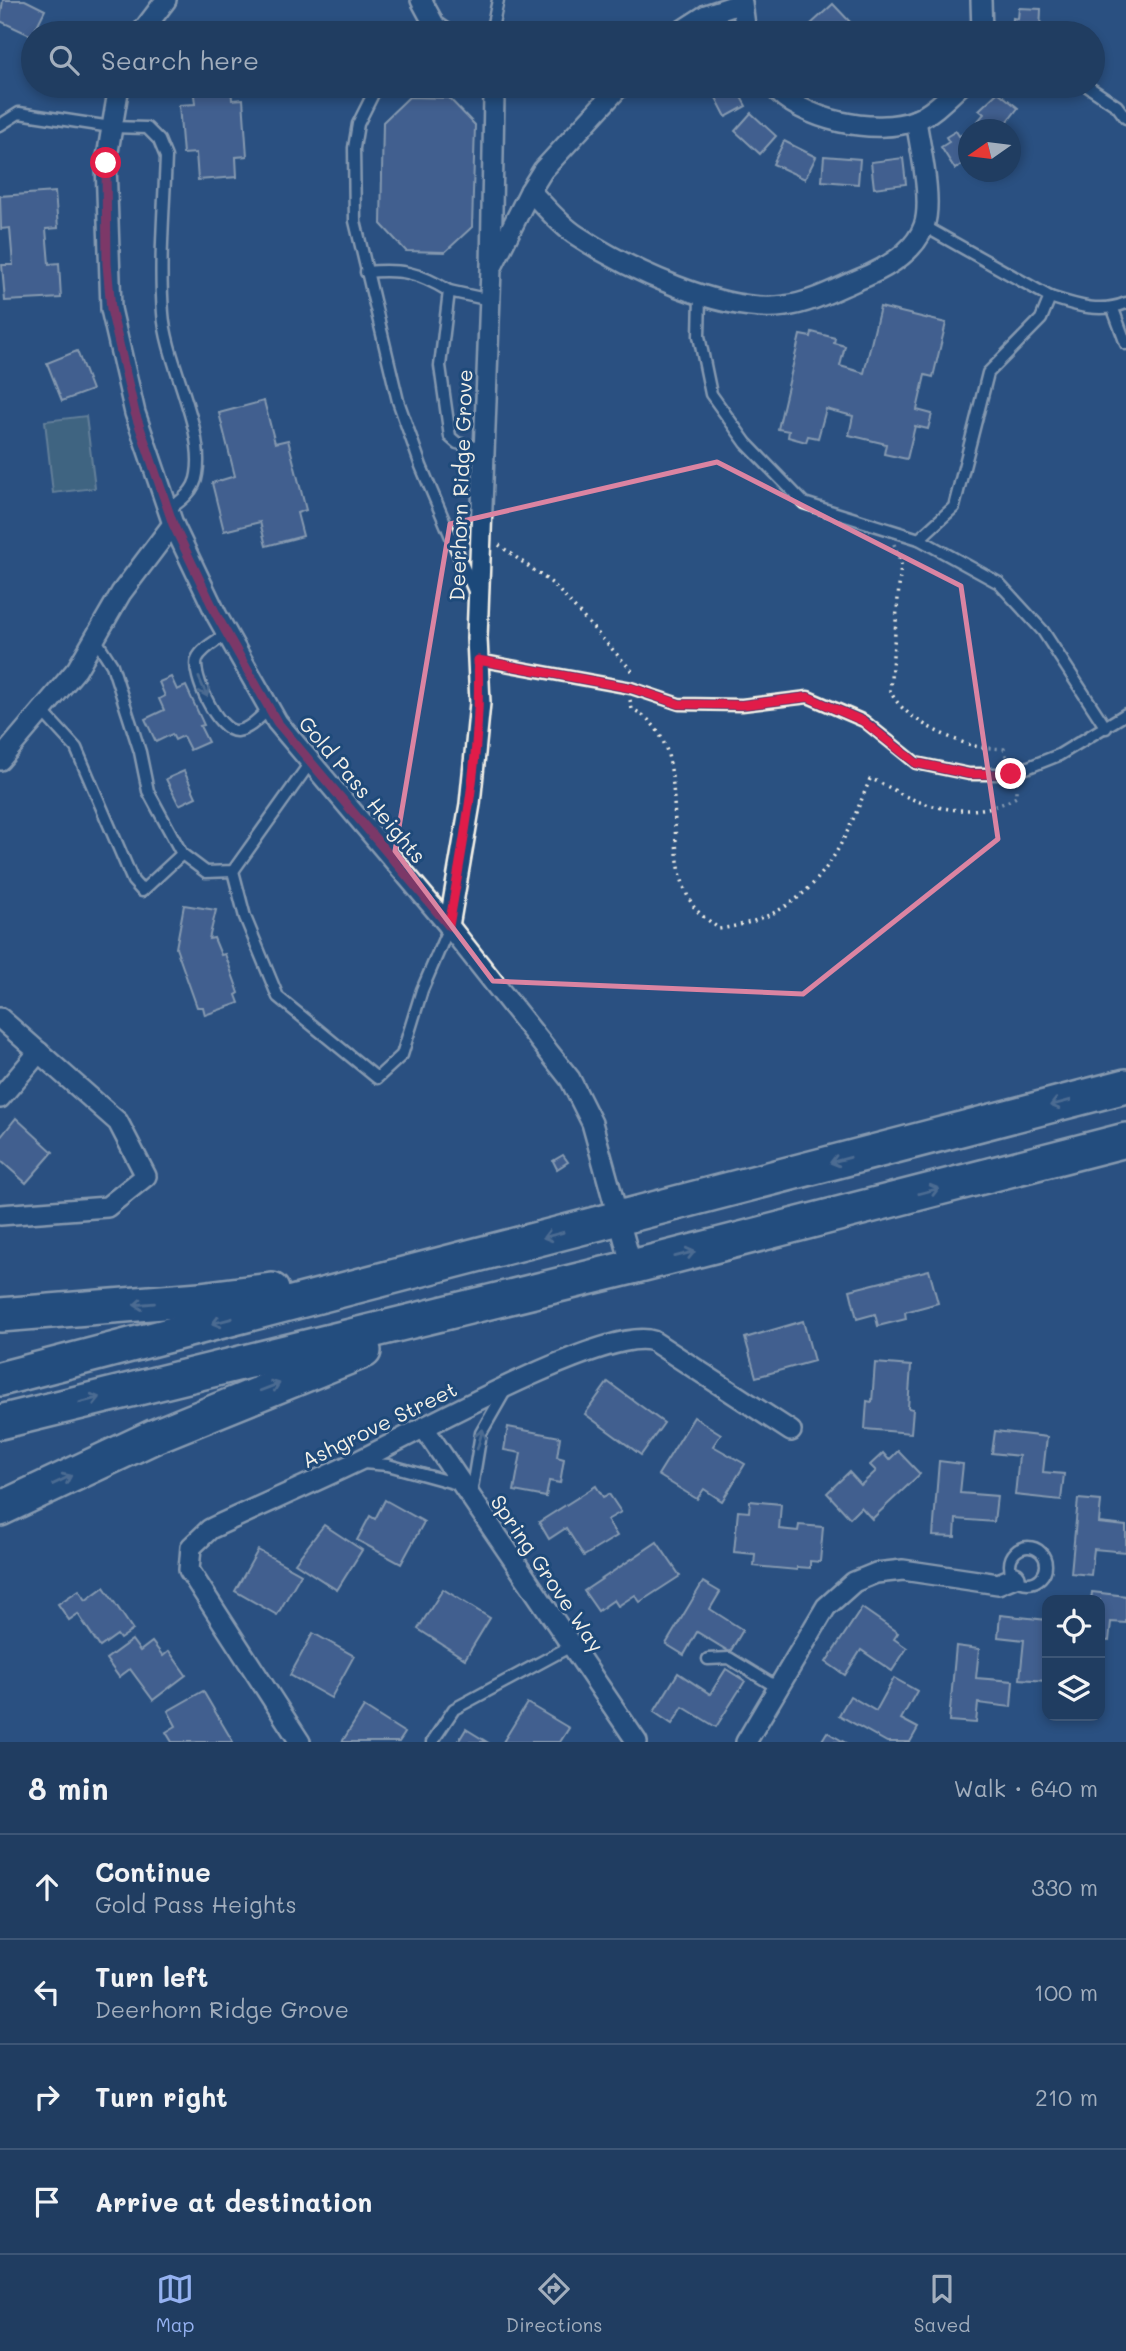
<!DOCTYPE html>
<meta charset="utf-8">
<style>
:root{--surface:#203d61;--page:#284467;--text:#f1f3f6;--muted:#a2aebd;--line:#3d5676;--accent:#95b2f1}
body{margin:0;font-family:Mali,sans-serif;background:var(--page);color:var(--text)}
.controls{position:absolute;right:21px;bottom:21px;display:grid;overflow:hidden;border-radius:14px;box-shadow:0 4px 10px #0003}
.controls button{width:63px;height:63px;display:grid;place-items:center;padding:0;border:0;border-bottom:2px solid var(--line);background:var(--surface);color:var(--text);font:35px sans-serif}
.compass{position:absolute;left:958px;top:119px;width:63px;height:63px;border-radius:50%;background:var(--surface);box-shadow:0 4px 10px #0003;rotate:256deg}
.stop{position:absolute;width:21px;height:21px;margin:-16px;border:5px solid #e11d48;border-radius:50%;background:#fff}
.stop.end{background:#e11d48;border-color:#fff;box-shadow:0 2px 7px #0008}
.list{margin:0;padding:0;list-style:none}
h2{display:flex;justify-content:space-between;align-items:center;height:91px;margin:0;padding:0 28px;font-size:30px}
h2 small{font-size:23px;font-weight:400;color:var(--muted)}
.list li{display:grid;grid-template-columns:46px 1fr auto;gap:21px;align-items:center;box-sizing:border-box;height:105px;padding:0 28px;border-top:2px solid var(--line)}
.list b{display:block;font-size:26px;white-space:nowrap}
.list p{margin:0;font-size:23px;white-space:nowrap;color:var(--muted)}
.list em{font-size:23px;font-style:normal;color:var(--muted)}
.icon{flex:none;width:38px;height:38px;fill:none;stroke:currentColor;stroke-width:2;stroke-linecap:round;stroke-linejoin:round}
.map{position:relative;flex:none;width:1126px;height:1742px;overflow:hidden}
.search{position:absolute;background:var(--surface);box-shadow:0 4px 10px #0003;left:21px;right:21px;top:21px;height:77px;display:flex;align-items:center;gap:18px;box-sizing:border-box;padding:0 24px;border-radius:38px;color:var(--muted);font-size:26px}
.sheet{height:511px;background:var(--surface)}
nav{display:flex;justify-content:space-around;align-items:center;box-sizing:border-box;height:98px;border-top:2px solid var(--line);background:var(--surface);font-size:19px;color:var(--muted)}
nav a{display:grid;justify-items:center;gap:4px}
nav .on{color:var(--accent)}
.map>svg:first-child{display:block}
</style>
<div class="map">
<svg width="1126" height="1742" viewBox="0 0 1126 1742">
<rect width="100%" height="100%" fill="#2a5181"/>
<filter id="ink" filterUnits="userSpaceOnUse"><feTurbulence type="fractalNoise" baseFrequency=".0143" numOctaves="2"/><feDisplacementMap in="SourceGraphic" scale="14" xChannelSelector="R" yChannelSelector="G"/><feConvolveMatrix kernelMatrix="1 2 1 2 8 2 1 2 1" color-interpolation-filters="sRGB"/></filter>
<g filter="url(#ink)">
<polygon fill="#5a7d82" stroke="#a7b7b5" stroke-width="2" points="86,416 95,488 53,493 45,421"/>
<g fill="#5d72a0" stroke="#f4f1e8" stroke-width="2">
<polygon points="3,0 25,0 45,10 32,36 0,21"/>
<polygon points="833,4 852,24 842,33 820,33 811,24"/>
<polygon points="1019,8 1041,9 1040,33 1012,31 1013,18 1018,19"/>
<polygon points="193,86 231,86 232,100 243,99 247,156 236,157 237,177 198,180 196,153 183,154 179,105 195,104"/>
<polygon points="710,86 743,86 748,94 741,97 746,106 726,117"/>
<polygon points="1004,86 1028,86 1026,93"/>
<polygon points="998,92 1018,108 1001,130 987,130 977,122 984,114 979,110"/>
<polygon points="409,97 449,98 475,125 472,227 445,252 406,251 381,224 383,122"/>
<polygon points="751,113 776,136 760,154 735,131"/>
<polygon points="956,131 959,136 968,131 968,160 955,169 941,147 949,142 946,137"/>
<polygon points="784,141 816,157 805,179 773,164"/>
<polygon points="824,156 860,159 858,184 822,181"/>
<polygon points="903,158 906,184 874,188 871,162"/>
<polygon points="55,192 58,228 46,229 49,264 59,263 61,298 5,301 2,265 13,265 10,228 1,229 0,196"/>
<polygon points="880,307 946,323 933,377 925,375 917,410 932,414 928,429 915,426 907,459 884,454 886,444 849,435 853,416 826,409 818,438 808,436 806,442 788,437 789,431 778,429 800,335 811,337 812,332 835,338 834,343 845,346 840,366 864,373"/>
<polygon points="77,351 92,390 62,401 47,363"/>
<polygon points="264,401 275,443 288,440 306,510 297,513 303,536 266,546 260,522 224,531 212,483 235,476 219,413"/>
<polygon points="171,677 177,690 186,686 204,725 200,726 208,742 190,750 183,736 175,740 172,734 156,742 145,719 164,710 159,699 165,696 159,682"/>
<polygon points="184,771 196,797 179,805 166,779"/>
<polygon points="184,905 216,910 209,939 214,938 221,955 225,954 239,993 236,995 239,1003 205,1015 203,1007 197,1007 176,948"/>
<polygon points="16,1118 53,1152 26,1183 0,1160 0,1138"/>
<polygon points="563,1155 568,1162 557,1169 553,1161"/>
<polygon points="929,1270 938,1303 905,1312 906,1319 878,1326 875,1314 857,1319 850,1290"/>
<polygon points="803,1321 814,1361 756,1377 745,1338"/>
<polygon points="875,1363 911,1366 908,1408 913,1409 911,1433 865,1429 867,1401 872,1402"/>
<polygon points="608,1382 664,1423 641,1455 585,1414"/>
<polygon points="694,1417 721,1434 713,1446 745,1464 722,1501 704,1489 697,1499 658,1475"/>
<polygon points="508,1427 560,1437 557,1457 564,1459 560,1483 549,1481 546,1497 514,1491 521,1453 504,1450"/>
<polygon points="995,1431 1047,1437 1043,1472 1064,1474 1061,1500 1015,1495 1019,1456 992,1453"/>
<polygon points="898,1451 920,1474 872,1519 861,1507 850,1518 827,1493 849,1472 861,1485 876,1471 870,1465 883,1453 889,1460"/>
<polygon points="939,1461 963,1464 960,1493 997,1496 994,1522 956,1519 955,1537 933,1536"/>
<polygon points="596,1486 603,1497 609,1494 621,1512 607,1520 617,1536 584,1556 566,1528 549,1539 539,1522"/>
<polygon points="1078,1499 1101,1501 1099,1523 1126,1526 1126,1552 1094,1549 1091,1575 1071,1573"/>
<polygon points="385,1500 424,1522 401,1564 357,1540 370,1516 375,1519"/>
<polygon points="750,1501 781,1504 779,1529 798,1531 799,1525 823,1527 820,1562 810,1561 810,1568 797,1567 797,1570 754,1566 755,1554 734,1552 738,1511 749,1512"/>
<polygon points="324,1525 362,1550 337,1590 295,1563"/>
<polygon points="657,1542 680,1576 640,1602 635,1595 618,1606 614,1600 598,1611 584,1591"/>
<polygon points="258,1550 301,1574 277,1615 235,1591"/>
<polygon points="703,1582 720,1592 710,1609 743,1630 730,1652 697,1632 684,1655 666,1644"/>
<polygon points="104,1587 133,1630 120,1639 117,1635 100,1647 78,1614 69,1620 58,1604 79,1590 86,1600"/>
<polygon points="443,1589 490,1618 465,1659 418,1629"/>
<polygon points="1092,1592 1126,1596 1126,1623 1111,1622 1109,1641 1100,1640 1100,1600 1091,1600"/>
<polygon points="862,1608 898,1633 894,1639 907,1648 892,1671 861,1650 845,1675 826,1662"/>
<polygon points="1000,1615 1047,1620 1046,1681 1020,1679 1024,1640 998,1637"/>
<polygon points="313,1633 354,1656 331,1698 290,1675"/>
<polygon points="132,1640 140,1651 152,1642 163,1656 169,1651 186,1675 153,1700 130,1669 119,1677 106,1659"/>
<polygon points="956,1646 979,1649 976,1678 1013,1681 1011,1707 978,1703 976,1723 949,1721"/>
<polygon points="726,1669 745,1681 716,1727 683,1707 672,1724 654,1712 678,1673 710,1694"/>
<polygon points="894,1678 917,1691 901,1719 918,1728 910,1742 887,1742 839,1715 850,1696 876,1711"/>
<polygon points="203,1691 233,1742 172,1742 166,1732 176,1726 168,1711"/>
<polygon points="527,1703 569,1728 560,1742 503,1742"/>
<polygon points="364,1707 405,1733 399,1742 342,1742"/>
<polygon points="466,1729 487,1742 458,1742"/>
<polygon points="827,1732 844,1742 821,1742"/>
</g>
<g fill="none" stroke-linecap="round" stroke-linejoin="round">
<g stroke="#f4f1e8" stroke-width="15">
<g id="service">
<polyline points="491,33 498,0"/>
<polyline points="377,86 358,124 354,148 355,221 398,401 421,466 474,591"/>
<polyline points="1087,86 1117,106 1126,118"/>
<path d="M0,125L19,113L111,127L147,128L159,140L166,157C164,208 159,262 163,313C166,361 205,428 197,474C195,491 181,501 168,510"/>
<path d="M366,272C401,269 418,272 449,291"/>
<polyline points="700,296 699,336 711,394 746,443 804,503 919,539 954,507 988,373 1041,319 1050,297 924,226"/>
<path d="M1050,297C1075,305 1100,314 1126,303"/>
<polyline points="1113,309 1126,344"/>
<polyline points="484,449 457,443 450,437 440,366 449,291 490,300"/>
<polyline points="919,539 999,583 1043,631 1106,728"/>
<path d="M226,634C217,641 202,648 197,659C191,674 218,733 237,731C250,729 260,717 269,709"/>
<polyline points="478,660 631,688 679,704 742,705 808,697 864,721 916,763 969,774 1011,774 1059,755 1126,714"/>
<polyline points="42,711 76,748 133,881 142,891 182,854 148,791 140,752 112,665 96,640"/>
<polyline points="182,854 206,872 233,871 310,763"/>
<polyline points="233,871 245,917 278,997 377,1078 402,1055 422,990 449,927"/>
<polyline points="363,1463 388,1465 461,1485"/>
<polyline points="471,1494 481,1433 505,1391"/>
<circle cx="1028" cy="1565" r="18"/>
<polyline points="708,1659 729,1658 778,1688"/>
<polyline points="432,1742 454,1709 571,1646"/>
</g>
</g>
<g stroke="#f4f1e8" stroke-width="24">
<g id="minor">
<polyline points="421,0 435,26 445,33"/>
<polyline points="981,0 982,33"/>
<polyline points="141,33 166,0"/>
<polyline points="678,33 706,15 742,3 746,33"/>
<polyline points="119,86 106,163 111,309 135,413 173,524 217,616 277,722 449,926 570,1079 592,1123 632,1267"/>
<path d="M773,86C800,120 876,136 916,120C933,113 947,98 960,86"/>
<path d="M530,191C544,205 559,224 576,235C626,268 724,315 785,306C809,303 832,291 855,281C881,271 914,254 924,226C933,200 920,148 916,120"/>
<polyline points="493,265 530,191 543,170 620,86"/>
<polyline points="0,760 77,669 121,593 173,524"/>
<polyline points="449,926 470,804 480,703 477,638 491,269 494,95 490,86"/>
<polyline points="0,1018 118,1122 146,1176 107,1207 0,1215"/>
<polyline points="0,1098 39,1052"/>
<polyline points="424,1428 637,1742"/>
<path d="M300,1742L189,1570L191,1547L210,1529C259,1506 308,1485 356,1462C408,1437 607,1325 653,1341L791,1431"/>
<polyline points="746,1742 826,1607 854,1582 876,1573 903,1570 998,1584 1015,1577"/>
</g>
</g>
<g stroke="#f4f1e8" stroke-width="38">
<g id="trunk">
<polyline points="0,1315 200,1299 272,1290"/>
<polyline points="0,1379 1126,1086"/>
<polyline points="0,1422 632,1267 1126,1140"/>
<polyline points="0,1509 155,1436 364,1351"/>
</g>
</g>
<g stroke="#f4f1e8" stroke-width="3.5" stroke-dasharray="2 5" stroke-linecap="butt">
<path d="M894,544L901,564L890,690C900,716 944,737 971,745C981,748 993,748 1004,749L1008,762"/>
<polyline points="499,545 553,584 633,672 632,675"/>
<path d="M630,700L632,709C700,741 655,850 694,907C700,915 711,922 719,929C813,915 838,858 870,779C883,783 893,790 905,796C940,812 983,817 1016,797V786"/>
</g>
<use href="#service" stroke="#1f4a7a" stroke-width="10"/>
<use href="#minor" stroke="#1f4a7a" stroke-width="19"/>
<use href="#trunk" stroke="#1f4a7a" stroke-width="33"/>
</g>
<defs><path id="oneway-shaft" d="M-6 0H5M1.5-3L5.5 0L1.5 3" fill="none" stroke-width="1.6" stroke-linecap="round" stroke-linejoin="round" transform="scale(1.75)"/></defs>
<g stroke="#748da6">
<use href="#oneway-shaft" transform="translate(203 687) rotate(67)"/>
<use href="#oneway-shaft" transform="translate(1060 1103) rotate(165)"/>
<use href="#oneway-shaft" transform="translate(840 1160) rotate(165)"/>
<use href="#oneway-shaft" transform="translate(929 1191) rotate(-15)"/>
<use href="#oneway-shaft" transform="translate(553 1235) rotate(165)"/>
<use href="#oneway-shaft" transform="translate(685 1254) rotate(-14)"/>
<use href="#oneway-shaft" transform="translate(144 1304) rotate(175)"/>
<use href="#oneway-shaft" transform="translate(222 1321) rotate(165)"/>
<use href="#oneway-shaft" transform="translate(270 1387) rotate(-21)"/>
<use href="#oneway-shaft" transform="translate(90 1400) rotate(-14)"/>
<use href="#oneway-shaft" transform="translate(480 1439) rotate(-74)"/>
<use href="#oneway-shaft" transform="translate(62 1480) rotate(-25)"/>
</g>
</g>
<g fill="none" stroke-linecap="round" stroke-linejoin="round" filter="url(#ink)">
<path stroke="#e11d48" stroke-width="9" d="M106,163L107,264L111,309L135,413L173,524L217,616L277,722L449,926C464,838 482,750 478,660L631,688L679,704L742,705L808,697L863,721L916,763L969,774H1011"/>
</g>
<path d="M0 0H1126V1742H0ZM717,462L961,586L998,839L803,994L493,981L395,851L450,524Z" fill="#2a5181" fill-opacity=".55" fill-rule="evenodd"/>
<path fill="none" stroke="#db84a2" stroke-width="5" stroke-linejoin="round" d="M717,462L961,586L998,839L803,994L493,981L395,851L450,524Z"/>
<g text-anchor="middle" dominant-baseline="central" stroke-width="6" stroke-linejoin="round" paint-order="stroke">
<g font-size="21" fill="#f4f1e8" stroke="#1f4a7a">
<text transform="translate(460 485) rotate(-88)">Deerhorn Ridge Grove</text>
<text transform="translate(363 789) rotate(50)">Gold Pass Heights</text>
<text transform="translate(379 1424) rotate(-26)">Ashgrove Street</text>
<text transform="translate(548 1573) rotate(56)">Spring Grove Way</text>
</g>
</g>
</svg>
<div class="controls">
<button><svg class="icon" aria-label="locate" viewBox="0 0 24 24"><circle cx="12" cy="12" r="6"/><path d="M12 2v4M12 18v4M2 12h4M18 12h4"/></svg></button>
<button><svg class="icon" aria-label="layers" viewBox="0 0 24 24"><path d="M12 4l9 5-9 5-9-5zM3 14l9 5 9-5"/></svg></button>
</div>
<svg class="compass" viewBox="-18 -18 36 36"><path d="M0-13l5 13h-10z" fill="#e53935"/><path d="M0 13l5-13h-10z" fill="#a2aebd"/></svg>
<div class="stop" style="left:106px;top:163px"></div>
<div class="stop end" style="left:1011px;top:774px"></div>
<div class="search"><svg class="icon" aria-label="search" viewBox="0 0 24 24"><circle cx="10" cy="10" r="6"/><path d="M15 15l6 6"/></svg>Search here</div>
</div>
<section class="sheet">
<h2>8 min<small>Walk · 640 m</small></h2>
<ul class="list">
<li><svg class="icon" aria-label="ahead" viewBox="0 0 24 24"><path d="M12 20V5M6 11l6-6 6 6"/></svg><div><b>Continue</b><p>Gold Pass Heights</p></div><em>330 m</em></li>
<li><svg class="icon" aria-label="left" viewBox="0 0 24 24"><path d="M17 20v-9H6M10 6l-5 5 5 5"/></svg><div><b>Turn left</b><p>Deerhorn Ridge Grove</p></div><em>100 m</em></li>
<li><svg class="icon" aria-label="right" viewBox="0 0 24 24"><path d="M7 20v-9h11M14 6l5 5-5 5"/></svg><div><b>Turn right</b></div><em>210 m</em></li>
<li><svg class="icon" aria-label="arrive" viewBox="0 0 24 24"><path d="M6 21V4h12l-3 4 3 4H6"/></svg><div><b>Arrive at destination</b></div></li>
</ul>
</section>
<nav>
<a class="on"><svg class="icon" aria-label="map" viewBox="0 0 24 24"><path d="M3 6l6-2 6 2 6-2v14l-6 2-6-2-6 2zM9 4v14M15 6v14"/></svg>Map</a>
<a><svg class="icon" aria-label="directions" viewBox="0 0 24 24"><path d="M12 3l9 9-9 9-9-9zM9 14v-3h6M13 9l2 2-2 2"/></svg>Directions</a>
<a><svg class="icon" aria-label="saved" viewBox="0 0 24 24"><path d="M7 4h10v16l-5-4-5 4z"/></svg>Saved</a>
</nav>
